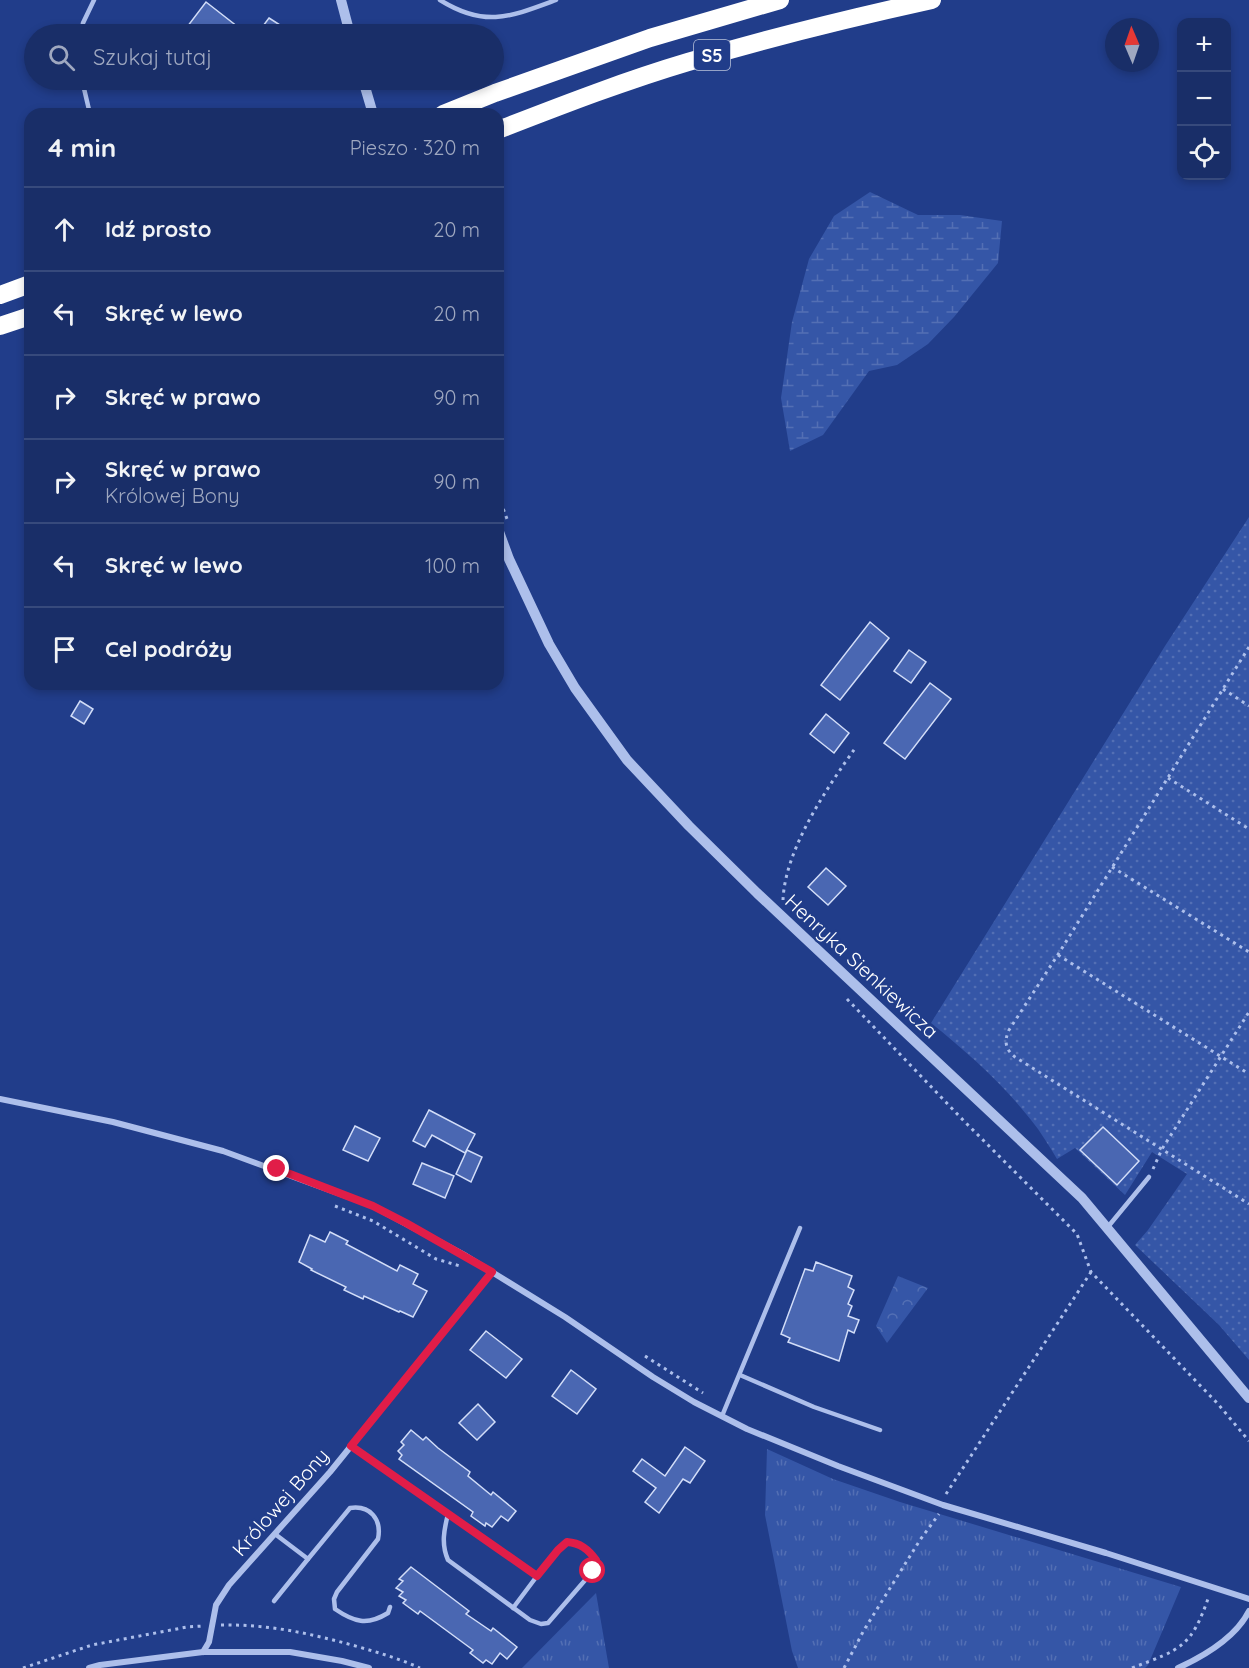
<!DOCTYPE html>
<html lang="pl">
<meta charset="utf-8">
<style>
:root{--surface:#192e68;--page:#263a71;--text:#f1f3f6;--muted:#9fa8c0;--line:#374a7c}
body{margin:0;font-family:Quicksand,sans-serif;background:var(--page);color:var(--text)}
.controls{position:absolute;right:18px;top:18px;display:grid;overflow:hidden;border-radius:12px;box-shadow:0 3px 9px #0003}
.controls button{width:54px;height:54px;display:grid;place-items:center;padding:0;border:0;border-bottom:2px solid var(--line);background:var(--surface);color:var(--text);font:30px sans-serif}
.compass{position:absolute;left:1105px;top:18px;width:54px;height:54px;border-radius:50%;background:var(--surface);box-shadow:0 3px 9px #0003;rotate:358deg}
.stop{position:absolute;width:18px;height:18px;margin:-14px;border:4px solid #e11d48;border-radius:50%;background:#fff}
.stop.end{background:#e11d48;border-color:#fff;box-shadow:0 2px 6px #0008}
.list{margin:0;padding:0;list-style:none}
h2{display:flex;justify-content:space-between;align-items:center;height:78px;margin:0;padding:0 24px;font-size:26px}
h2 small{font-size:20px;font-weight:400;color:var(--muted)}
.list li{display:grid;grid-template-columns:39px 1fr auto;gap:18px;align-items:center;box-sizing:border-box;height:84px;padding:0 24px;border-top:2px solid var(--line)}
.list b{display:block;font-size:22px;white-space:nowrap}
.list p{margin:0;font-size:20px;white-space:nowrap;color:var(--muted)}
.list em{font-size:20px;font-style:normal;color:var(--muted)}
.icon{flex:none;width:33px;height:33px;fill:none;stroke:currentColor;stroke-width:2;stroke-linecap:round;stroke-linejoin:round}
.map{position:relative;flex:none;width:1249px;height:1668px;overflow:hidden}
.search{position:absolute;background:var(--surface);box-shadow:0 3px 9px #0003;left:24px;top:24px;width:480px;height:66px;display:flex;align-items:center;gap:15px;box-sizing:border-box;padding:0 21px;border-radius:33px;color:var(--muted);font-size:22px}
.panel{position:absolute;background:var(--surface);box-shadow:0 3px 9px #0003;left:24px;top:108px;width:480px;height:582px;border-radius:18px}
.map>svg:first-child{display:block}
</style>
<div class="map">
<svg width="1249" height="1668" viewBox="0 0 1249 1668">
<defs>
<pattern id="grass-tufts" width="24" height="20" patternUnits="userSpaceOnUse" patternTransform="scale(1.5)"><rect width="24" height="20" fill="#3556a7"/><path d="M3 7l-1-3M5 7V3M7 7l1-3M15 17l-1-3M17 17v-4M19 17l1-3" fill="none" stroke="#536fb4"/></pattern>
<pattern id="wetland-marsh" width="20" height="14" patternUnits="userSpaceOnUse" patternTransform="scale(1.5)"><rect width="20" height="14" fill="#3556a7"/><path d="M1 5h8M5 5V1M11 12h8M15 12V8" fill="none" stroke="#536fb4"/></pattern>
<pattern id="park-crowns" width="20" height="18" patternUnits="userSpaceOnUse" patternTransform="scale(1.5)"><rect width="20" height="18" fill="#3556a7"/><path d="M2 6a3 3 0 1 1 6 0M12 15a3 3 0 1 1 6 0" fill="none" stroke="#536fb4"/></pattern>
<pattern id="garden-dots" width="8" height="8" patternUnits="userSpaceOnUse" patternTransform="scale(1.5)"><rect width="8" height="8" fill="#3556a7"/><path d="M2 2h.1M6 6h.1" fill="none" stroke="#536fb4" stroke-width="1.8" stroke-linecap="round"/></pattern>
</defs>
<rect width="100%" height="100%" fill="#213d8a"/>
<g fill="url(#grass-tufts)">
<polygon points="767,1449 833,1479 900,1502 1181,1587 1148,1665 1145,1668 798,1668 792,1651 765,1515"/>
<polygon points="596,1593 609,1668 522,1668"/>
</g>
<polygon fill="url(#wetland-marsh)" points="870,192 918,215 960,215 1002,221 998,263 954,317 928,344 897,365 869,371 823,435 790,451 781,398 792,322 809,259 834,216"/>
<polygon fill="url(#park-crowns)" points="898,1276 928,1288 887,1343 876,1326"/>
<path fill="url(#garden-dots)" d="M1249,517V1360L1219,1325L1135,1245L1148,1230L1187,1174L1152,1152L1125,1195L1075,1148L1057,1159C1049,1146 1041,1132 1031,1120C1002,1083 967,1052 931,1023L1165,646Z"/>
<g fill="#4a67b2" stroke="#d2ddf8" stroke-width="1.5">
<polygon points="206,2 247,34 198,34 187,27"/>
<polygon points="269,18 280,25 273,34 257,34"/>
<polygon points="870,622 889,638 840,700 821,685"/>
<polygon points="909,650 926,662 911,683 894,671"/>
<polygon points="930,683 951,699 905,759 884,743"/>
<polygon points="80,701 93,709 84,724 71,716"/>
<polygon points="826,714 849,733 834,753 810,734"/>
<polygon points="826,868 846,886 828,905 808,887"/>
<polygon points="429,1110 475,1134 465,1153 432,1135 425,1147 413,1141"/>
<polygon points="355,1126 380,1138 368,1161 343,1150"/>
<polygon points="1103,1127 1139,1161 1117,1185 1080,1150"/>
<polygon points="467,1150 482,1157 471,1182 456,1174"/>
<polygon points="422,1163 454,1176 445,1198 413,1184"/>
<polygon points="330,1232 348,1241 346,1244 397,1271 400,1265 418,1274 413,1284 427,1291 413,1317 400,1311 399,1312 364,1296 363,1299 344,1290 346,1287 311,1270 312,1269 299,1262 310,1235 325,1242"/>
<polygon points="816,1262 852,1276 848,1287 854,1290 848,1304 852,1306 848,1316 859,1320 854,1333 848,1330 839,1361 788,1342 790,1338 781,1334 805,1269 813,1271"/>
<polygon points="486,1331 522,1359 506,1378 470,1350"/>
<polygon points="571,1370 596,1389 577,1414 552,1396"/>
<polygon points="478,1404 495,1422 477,1440 459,1423"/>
<polygon points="411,1430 423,1440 426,1437 438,1448 470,1472 468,1476 491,1495 493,1492 516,1511 508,1521 501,1516 492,1527 486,1523 485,1526 471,1516 473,1512 399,1459 402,1455 398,1451 404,1445 401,1442"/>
<polygon points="685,1447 705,1461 690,1483 683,1479 659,1513 645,1502 656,1488 633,1471 642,1459 665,1476"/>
<polygon points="411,1567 469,1611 466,1614 491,1631 493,1628 517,1647 507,1659 500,1653 492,1664 486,1660 483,1663 470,1653 473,1650 420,1611 418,1614 403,1603 406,1600 399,1596 403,1592 396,1588 403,1581 399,1579"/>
</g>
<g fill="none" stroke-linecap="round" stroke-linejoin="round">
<g stroke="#adbfeb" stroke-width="3" stroke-dasharray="3 4.5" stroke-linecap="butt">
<polyline points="498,495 507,519"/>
<path d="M1249,647L1059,953L1009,1030C1004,1041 1005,1049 1015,1057L1249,1204"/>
<polyline points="1223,689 1249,706"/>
<polyline points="1168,778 1249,829"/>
<polyline points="1112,867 1249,952"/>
<path d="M783,900C785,849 827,788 856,747"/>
<polyline points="1058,955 1249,1074"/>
<polyline points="847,999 964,1121 1077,1234 1091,1272 1218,1404 1249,1441"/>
<polyline points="1153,1169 1162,1149 1249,1012"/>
<polyline points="335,1206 373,1221 436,1259 460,1266"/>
<polyline points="645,1356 703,1393"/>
<polyline points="946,1494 1091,1272"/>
<path d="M221,1625C269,1624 313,1634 359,1647C380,1653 400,1659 420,1668"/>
<polyline points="23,1668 92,1645 187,1627 203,1626"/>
<polyline points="844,1668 864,1630 920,1540 939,1514"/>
<path d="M1132,1668C1181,1649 1191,1648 1209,1596"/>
</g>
<g stroke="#adbfeb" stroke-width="4.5">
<path d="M440,0C485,28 510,17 556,0"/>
<polyline points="81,34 83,23 94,0"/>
<polyline points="82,80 90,114"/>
<polyline points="1107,1228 1149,1177"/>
<polyline points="740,1375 814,1407 880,1430"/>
<polyline points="722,1416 800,1228"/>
<path d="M352,1446L537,1576L558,1550L567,1542C580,1543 588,1549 595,1560L593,1571L548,1623L541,1624L530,1620L448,1560C441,1544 444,1530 448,1514"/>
<path d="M275,1534L308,1559L350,1508C370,1505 382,1519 378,1539L337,1592L334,1599L335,1609C354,1622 367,1626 388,1613L390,1607"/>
<polyline points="274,1601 308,1559"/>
<polyline points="513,1608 537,1576"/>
</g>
<g stroke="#adbfeb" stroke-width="6">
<polyline points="0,1099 113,1122 223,1151 373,1206 466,1256 565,1317 653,1377 694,1402 747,1429 838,1466 943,1505 1106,1553 1249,1599"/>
<polyline points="203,1652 209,1642 216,1605 229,1585 330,1472 492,1272"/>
<polyline points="89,1668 100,1665 203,1652 290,1652 342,1661 369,1668"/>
<path d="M1178,1668C1204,1656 1236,1637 1249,1611"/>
</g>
<g stroke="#adbfeb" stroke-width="10">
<polyline points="341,0 350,34"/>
<polyline points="363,80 373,114"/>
<polyline points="498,529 509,559 549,644 575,688 627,760 689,826 757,893 1082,1198 1249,1398"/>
</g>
<g stroke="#fff" stroke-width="18">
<polyline points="443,114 495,93 650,38 780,0"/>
<path d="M498,130C560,106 624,81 688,62C769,38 850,18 932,0"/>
<polyline points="0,295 30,284"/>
<polyline points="0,326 30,316"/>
</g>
</g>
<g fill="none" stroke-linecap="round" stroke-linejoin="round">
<path stroke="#e11d48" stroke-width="8" d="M277,1169L373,1206L406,1223L492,1272L351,1446L537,1576L558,1550L567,1542C580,1543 588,1549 596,1560L593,1571"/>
</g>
<g text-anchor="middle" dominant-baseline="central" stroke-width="4.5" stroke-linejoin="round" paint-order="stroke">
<rect fill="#213d8a" stroke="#bcc5dc" stroke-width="1.5" x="694" y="40" width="36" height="30" rx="4.5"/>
<g font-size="18" font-weight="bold" fill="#fff">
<text x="712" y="55">S5</text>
</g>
<g font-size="20" fill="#fff" stroke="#213d8a">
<text transform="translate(862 966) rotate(43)">Henryka Sienkiewicza</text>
<text transform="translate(280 1502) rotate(-49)">Królowej Bony</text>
</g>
</g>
</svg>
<div class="controls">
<button>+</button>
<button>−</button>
<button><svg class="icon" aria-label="locate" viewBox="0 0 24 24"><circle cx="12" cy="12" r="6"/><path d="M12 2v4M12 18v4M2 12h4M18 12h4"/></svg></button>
</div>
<svg class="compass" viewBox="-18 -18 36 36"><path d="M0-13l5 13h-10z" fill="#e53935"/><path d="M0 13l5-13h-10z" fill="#9fa8c0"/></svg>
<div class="stop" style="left:593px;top:1571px"></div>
<div class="stop end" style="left:277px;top:1169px"></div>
<div class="search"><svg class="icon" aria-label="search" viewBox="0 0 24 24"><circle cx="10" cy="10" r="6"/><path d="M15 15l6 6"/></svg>Szukaj tutaj</div>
<section class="panel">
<h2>4 min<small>Pieszo · 320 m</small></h2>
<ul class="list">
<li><svg class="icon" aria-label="ahead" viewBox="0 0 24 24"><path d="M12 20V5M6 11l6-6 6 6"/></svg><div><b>Idź prosto</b></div><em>20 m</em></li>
<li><svg class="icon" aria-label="left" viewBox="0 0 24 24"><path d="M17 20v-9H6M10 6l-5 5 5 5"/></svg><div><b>Skręć w lewo</b></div><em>20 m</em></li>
<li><svg class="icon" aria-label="right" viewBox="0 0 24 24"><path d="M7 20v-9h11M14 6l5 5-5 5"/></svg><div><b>Skręć w prawo</b></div><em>90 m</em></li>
<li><svg class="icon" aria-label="right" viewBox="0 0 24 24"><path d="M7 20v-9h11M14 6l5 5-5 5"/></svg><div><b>Skręć w prawo</b><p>Królowej Bony</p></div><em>90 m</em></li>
<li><svg class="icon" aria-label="left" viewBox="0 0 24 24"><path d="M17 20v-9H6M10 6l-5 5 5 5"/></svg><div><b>Skręć w lewo</b></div><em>100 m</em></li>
<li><svg class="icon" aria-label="arrive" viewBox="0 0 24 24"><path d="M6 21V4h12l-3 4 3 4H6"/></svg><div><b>Cel podróży</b></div></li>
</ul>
</section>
</div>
